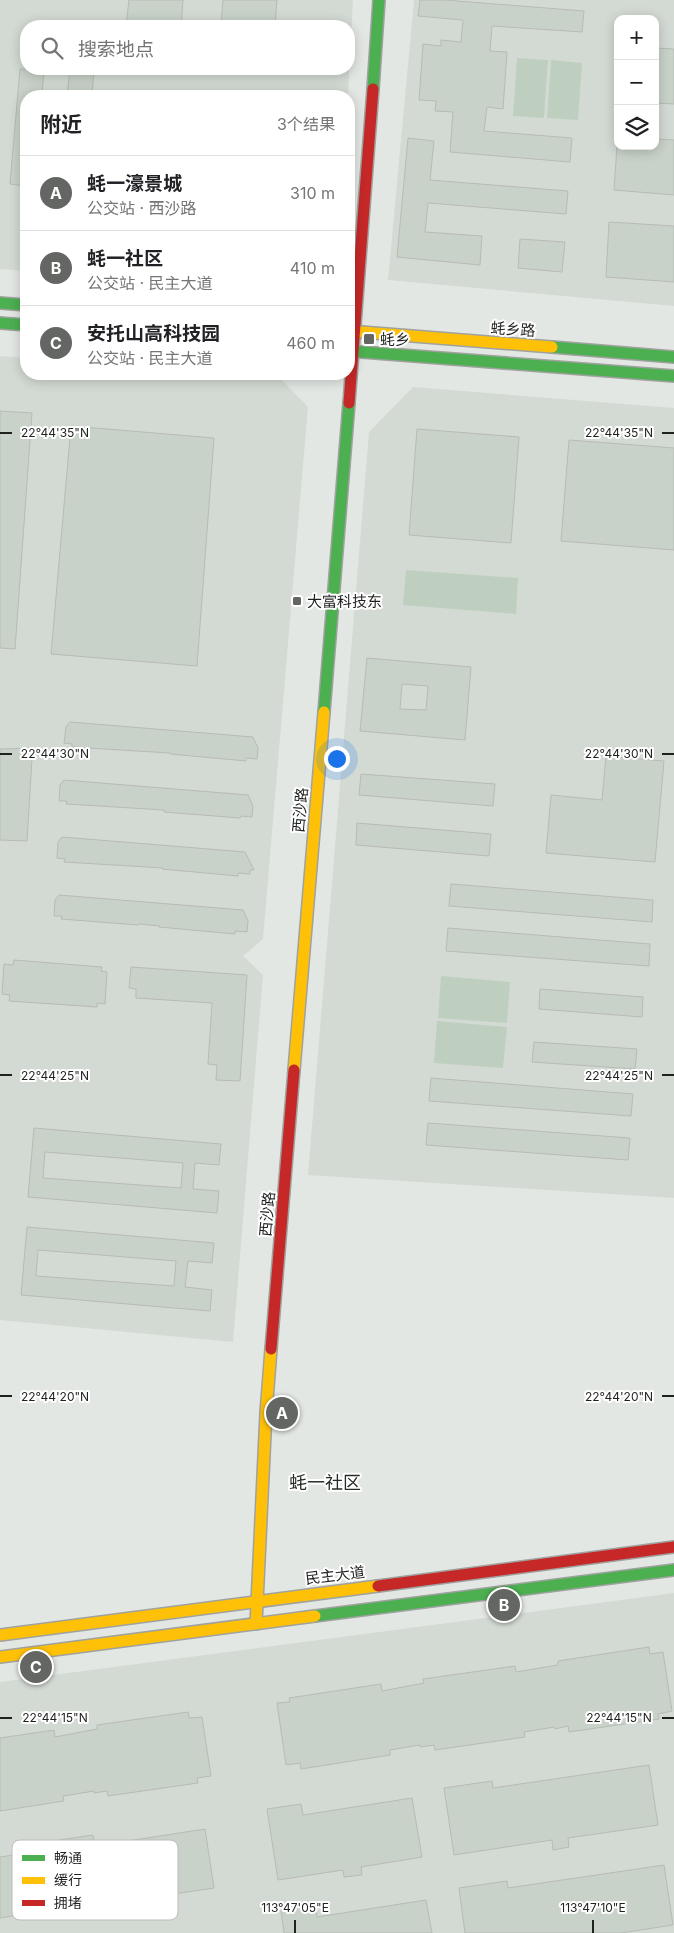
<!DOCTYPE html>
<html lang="zh">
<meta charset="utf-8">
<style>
:root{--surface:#fff;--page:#f2f2f2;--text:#202124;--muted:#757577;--line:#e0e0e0;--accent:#646664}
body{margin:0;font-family:Inter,"Noto Sans SC",sans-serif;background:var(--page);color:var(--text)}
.controls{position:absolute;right:15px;top:15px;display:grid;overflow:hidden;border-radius:10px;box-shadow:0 2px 12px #0003}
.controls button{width:45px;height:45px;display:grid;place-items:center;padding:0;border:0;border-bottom:1px solid var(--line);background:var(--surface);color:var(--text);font:25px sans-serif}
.you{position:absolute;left:336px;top:758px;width:18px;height:18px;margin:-12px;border:4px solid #fff;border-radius:50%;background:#1a73e8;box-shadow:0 0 0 8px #1a73e833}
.badge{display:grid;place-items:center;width:32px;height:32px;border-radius:50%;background:var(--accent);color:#fff;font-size:16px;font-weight:700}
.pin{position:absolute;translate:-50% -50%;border:2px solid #fff;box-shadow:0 1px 5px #0006}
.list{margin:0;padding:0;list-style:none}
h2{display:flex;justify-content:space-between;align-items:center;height:65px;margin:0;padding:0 20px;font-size:21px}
h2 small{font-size:16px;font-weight:400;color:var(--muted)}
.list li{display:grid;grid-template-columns:32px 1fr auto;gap:15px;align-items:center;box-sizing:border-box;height:75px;padding:0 20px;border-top:1px solid var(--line)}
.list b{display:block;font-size:19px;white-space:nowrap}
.list p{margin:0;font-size:16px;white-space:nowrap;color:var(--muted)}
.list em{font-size:16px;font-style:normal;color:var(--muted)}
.icon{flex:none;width:28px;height:28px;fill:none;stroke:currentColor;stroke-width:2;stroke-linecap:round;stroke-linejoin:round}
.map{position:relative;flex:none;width:674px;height:1933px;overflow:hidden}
.search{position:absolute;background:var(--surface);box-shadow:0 2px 12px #0003;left:20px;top:20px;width:335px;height:55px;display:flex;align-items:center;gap:12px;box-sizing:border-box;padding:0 18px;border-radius:20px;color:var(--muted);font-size:19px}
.panel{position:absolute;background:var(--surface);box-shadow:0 2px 12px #0003;left:20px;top:90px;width:335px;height:290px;border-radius:20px}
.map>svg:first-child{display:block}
</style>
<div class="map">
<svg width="674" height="1933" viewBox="0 0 674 1933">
<rect width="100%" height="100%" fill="#e3e7e3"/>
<g fill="#d3dad3" fill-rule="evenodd">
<path d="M0,0H353L348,96H26V271L0,269ZM26,26H349V69H26Z"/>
<path d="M414,0H674V306L388,280ZM618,19H655V146H618Z"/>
<polygon points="0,356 26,358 26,374 235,374 279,377 308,407 263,939 243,956 263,975 233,1342 0,1320"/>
<polygon points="413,387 674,408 674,1198 308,1175 369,432"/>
<polygon points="674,1593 674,1933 0,1933 0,1682"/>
</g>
<g fill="#becfbf">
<polygon points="517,58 548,60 544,118 513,116"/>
<polygon points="551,60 582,63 578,120 547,118"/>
<polygon points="406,570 518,578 516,614 403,605"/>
<polygon points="441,976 510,982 507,1023 438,1018"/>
<polygon points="437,1021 507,1027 503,1068 434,1063"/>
</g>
<g fill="#c8d2c8" stroke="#b8bab8" fill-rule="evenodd">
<polygon points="129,0 183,0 181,26 126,26"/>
<polygon points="223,0 277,0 275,26 221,26"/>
<polygon points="420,0 445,0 584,11 582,32 492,26 490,51 507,52 503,109 487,107 484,131 572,138 570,162 450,152 453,112 435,111 436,101 419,100 423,44 441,46 441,40 461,42 463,20 418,16"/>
<polygon points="655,48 674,49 674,104 655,103"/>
<polygon points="20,69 44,69 42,96 26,96 26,186 10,184"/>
<polygon points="70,69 94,69 92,96 67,96"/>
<polygon points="408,138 434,141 430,180 568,191 566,214 428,203 425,232 482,236 480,265 397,257"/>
<polygon points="655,139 674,140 674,195 614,190 617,146 655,146"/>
<polygon points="609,222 674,226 674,282 606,277"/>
<polygon points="520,239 565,242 562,272 518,268"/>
<polygon points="0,411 32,413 15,649 0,648"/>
<polygon points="71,426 214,438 197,666 51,654"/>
<polygon points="417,429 519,437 511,543 409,535"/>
<polygon points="569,440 674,448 674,550 561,541"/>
<path d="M367,658L471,667L465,740L360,731ZM402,684L428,686L426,710L400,709Z"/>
<polygon points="70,722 253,737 258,748 257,759 246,758 246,761 170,754 170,753 72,747 72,744 64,743 66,727"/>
<polygon points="34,748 35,758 32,759 27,841 0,840 0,749"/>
<polygon points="606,756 664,761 655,862 546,853 551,795 602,800"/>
<polygon points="361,774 495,784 493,806 359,795"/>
<polygon points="64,780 248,795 253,806 252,817 241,816 240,818 164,812 164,810 66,804 67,801 59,801 60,785"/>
<polygon points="357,823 491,834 489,856 356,845"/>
<polygon points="62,837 245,852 254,870 250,870 250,874 238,873 238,876 162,869 163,868 64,862 65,859 57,858 58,842"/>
<polygon points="451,884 653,900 652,922 449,906"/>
<polygon points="59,895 243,910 248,921 247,932 235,931 235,934 159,927 160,926 139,924 138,925 61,919 62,916 54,916 55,900"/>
<polygon points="448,928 650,944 649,966 446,951"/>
<polygon points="14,960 102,967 101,971 107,972 105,1004 97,1003 97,1007 9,1001 10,995 2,994 4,964 13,965"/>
<polygon points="131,967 247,975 240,1081 216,1080 217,1065 208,1064 212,1003 136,998 136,989 129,988"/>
<polygon points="540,989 643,997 642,1017 539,1009"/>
<polygon points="534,1042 637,1049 635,1069 532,1062"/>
<polygon points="431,1078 633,1094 631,1116 429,1101"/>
<polygon points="428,1123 630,1138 628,1160 426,1145"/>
<path d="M34,1128L221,1144L219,1165L195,1163L193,1189L219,1191L217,1213L28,1197ZM45,1152L183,1163L181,1188L43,1178Z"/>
<path d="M27,1227L214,1243L212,1263L188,1261L185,1287L212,1290L210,1311L21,1295ZM38,1250L176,1261L174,1286L36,1276Z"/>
<polygon points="649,1647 650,1654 663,1652 672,1711 658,1714 659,1719 569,1732 568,1726 555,1729 554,1727 524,1732 525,1737 435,1750 434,1745 420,1747 420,1745 390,1750 390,1755 301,1769 300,1763 286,1765 277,1703 290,1702 289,1698 381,1684 382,1691 424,1683 423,1679 515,1666 516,1672 558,1665 558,1661"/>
<polygon points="188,1712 189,1718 202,1717 211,1776 197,1778 198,1783 108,1796 107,1791 94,1793 94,1791 63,1796 64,1801 0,1811 0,1738 54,1730 55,1737 97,1729 97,1725"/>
<polygon points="649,1765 658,1825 568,1838 569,1847 553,1850 552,1840 454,1855 444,1788 492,1781 493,1788"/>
<polygon points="412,1798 422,1857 361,1867 362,1875 344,1877 343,1870 278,1880 267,1809 301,1804 303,1815"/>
<polygon points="205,1829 214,1888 154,1897 155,1906 137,1908 136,1901 70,1911 59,1840 93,1835 95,1846"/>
<polygon points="28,1853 37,1912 0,1918 0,1857"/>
<polygon points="664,1865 673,1925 621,1933 465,1933 459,1888 507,1881 508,1888"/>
<polygon points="426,1900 432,1933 284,1933 281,1911 315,1905 317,1917"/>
</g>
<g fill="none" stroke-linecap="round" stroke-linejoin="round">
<g stroke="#9fa29f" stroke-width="14">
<g id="fast">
<polyline points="373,89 379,0"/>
<polyline points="0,303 26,305"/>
<polyline points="0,323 26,325"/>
<polyline points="552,347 674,357"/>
<polyline points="349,351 674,376"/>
<polyline points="324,712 349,403"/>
<polyline points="315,1616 674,1570"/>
</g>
</g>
<g stroke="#9fa29f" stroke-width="14">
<g id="slow">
<polyline points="349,331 552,347"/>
<polyline points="294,1070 324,712"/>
<polyline points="256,1624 266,1413 271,1349"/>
<polyline points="0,1635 378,1586"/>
<polyline points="0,1657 315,1616"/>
</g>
</g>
<g stroke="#9fa29f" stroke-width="14">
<g id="jam">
<polyline points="349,403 373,89"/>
<polyline points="271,1349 294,1070"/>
<polyline points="378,1586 674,1547"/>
</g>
</g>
<use href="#fast" stroke="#4caf50" stroke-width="11"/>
<use href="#slow" stroke="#ffc107" stroke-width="11"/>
<use href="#jam" stroke="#c62828" stroke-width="11"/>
</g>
<path fill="none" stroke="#1f211f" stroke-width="2" d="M0,433H12M662,433H674M0,754H12M662,754H674M0,1075H12M662,1075H674M0,1396H12M662,1396H674M0,1718H12M662,1718H674M295,1920V1933M593,1920V1933"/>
<g fill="#646664" stroke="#fff" stroke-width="2">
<rect x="363" y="333" width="12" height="12" rx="2.5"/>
<rect x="292" y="596" width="10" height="10" rx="2.5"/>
</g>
<g text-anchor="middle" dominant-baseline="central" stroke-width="4" stroke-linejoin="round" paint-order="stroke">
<g font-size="15" fill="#1f211f" stroke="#fff">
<text transform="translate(513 329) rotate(4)">蚝乡路</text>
<text transform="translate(300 810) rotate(-85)">西沙路</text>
<text transform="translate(267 1214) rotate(-85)">西沙路</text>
<text transform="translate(335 1575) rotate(-7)">民主大道</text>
</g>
<g font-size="15" fill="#1f211f" stroke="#fff" text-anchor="start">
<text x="380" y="339">蚝乡</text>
<text x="307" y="601">大富科技东</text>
</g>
<g font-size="18" fill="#272c27" stroke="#fff">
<text x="325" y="1482">蚝一社区</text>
</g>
</g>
<rect x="12" y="1840" width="166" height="80" rx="8" fill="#fff" stroke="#bcbcbc" stroke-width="1"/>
<rect x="22" y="1855" width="23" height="6" fill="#4caf50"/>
<rect x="22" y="1877" width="23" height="7" fill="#ffc107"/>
<rect x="22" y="1900" width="23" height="6" fill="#c62828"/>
<g font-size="14" fill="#1f211f">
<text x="54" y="1863">畅通</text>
<text x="54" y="1885">缓行</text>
<text x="54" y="1908">拥堵</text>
</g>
<g font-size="12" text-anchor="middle" fill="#1f211f" stroke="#fff" stroke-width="4" stroke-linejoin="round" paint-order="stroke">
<text x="55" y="437">22°44'35"N</text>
<text x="619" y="437">22°44'35"N</text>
<text x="55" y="758">22°44'30"N</text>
<text x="619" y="758">22°44'30"N</text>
<text x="55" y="1080">22°44'25"N</text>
<text x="619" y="1080">22°44'25"N</text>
<text x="55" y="1401">22°44'20"N</text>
<text x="619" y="1401">22°44'20"N</text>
<text x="55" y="1722">22°44'15"N</text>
<text x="619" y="1722">22°44'15"N</text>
<text x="295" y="1912">113°47'05"E</text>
<text x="593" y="1912">113°47'10"E</text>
</g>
</svg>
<div class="controls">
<button>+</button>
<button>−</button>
<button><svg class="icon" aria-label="layers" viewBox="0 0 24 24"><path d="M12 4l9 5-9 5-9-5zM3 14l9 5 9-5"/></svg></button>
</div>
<div class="you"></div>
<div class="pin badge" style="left:282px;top:1413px">A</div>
<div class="pin badge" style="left:504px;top:1605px">B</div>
<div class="pin badge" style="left:36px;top:1667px">C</div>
<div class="search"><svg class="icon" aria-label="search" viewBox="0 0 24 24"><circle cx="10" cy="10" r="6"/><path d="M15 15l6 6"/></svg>搜索地点</div>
<section class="panel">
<h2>附近<small>3个结果</small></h2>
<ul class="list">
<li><span class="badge">A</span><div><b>蚝一濠景城</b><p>公交站 · 西沙路</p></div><em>310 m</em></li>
<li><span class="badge">B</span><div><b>蚝一社区</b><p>公交站 · 民主大道</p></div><em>410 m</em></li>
<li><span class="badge">C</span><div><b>安托山高科技园</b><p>公交站 · 民主大道</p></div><em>460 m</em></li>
</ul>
</section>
</div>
